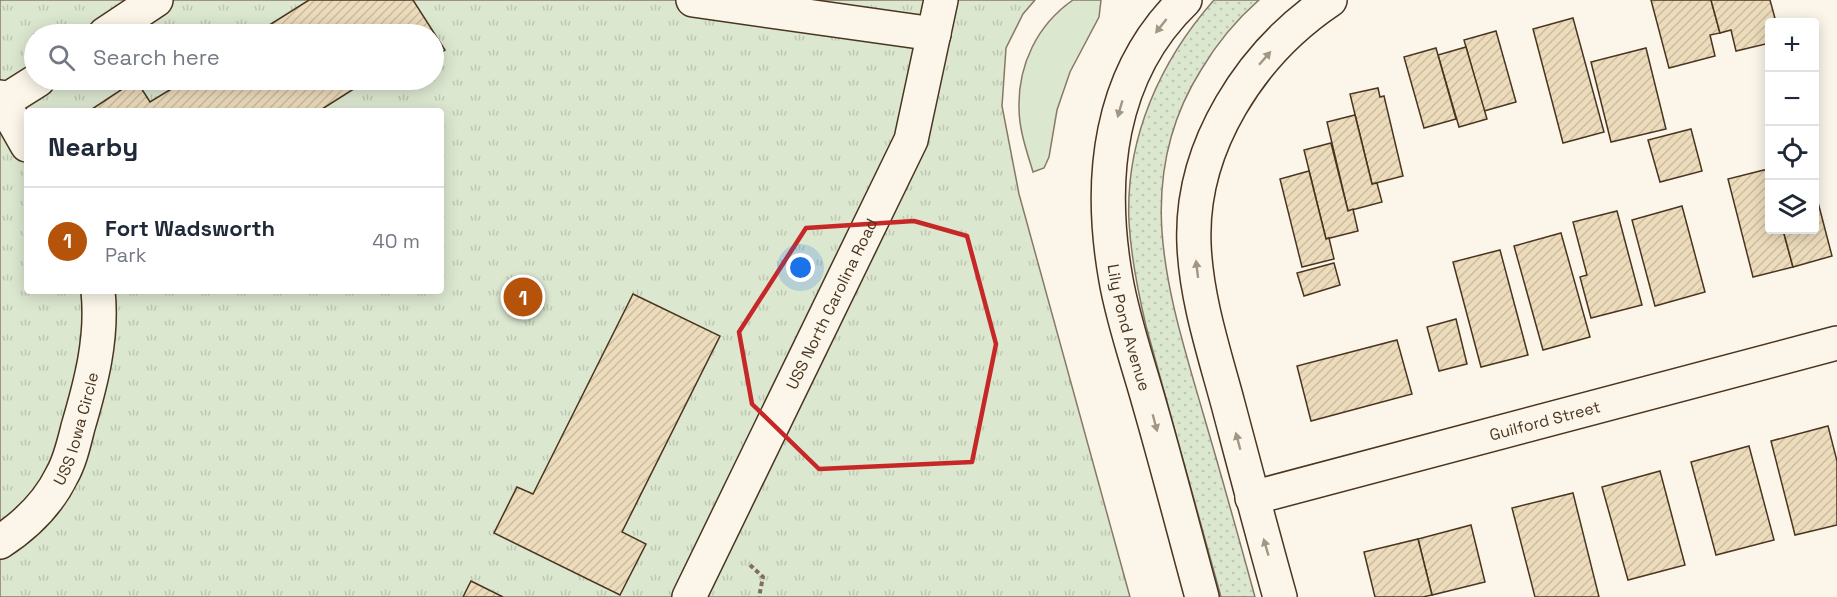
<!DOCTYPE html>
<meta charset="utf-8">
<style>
:root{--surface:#fff;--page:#f6f6f7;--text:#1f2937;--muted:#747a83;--line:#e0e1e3;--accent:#b45309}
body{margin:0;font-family:"Space Grotesk",sans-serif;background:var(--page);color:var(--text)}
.controls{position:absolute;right:18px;top:18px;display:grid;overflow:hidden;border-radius:6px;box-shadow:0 3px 15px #0003}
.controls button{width:54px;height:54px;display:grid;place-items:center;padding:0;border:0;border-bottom:2px solid var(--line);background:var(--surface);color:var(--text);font:30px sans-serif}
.you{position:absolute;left:801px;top:268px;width:21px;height:21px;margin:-15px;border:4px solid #fff;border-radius:50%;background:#1a73e8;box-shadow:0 0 0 9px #1a73e833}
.badge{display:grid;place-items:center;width:39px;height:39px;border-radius:50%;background:var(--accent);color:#fff;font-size:20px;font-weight:700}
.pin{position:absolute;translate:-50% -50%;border:3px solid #fff;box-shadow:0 2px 6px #0006}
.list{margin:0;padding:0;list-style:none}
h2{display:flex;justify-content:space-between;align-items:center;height:78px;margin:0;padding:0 24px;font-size:26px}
h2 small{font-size:20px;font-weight:400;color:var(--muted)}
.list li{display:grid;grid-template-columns:39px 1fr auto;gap:18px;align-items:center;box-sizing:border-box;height:108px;padding:0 24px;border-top:2px solid var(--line)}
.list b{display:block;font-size:22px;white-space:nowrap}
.list p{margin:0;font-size:20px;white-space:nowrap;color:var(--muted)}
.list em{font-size:20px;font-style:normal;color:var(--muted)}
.icon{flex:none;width:33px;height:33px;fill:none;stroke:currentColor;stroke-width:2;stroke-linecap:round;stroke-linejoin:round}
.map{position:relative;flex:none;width:1837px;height:597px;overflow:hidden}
.search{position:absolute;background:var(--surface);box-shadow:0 3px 15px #0003;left:24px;top:24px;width:420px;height:66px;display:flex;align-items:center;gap:15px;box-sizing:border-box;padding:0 21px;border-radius:33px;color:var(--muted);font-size:22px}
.panel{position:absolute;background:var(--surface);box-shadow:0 3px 15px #0003;left:24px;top:108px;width:420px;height:186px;border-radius:6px}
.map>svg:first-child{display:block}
</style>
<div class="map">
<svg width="1837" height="597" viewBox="0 0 1837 597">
<defs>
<pattern id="grass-dots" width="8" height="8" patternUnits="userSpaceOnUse" patternTransform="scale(1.5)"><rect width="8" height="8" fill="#dce7d0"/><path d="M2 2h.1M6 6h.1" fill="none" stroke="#bec7b2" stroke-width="1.8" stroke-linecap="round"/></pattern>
<pattern id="park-tufts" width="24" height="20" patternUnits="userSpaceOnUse" patternTransform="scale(1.5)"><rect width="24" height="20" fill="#dce7d0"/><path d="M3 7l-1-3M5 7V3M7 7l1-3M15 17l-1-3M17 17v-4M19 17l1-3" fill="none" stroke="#bec7b2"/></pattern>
<pattern id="building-hatch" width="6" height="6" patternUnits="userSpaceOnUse" patternTransform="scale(1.5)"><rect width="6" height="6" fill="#ecdcbc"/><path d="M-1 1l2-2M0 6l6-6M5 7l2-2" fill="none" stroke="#ccbda1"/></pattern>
</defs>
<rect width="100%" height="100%" fill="#fbf6e9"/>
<path fill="url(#grass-dots)" stroke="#887966" stroke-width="1.5" d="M1214,0H1259C1235,21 1217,43 1201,70C1130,183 1169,295 1203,413C1221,474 1238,535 1255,597H1221L1146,326C1138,292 1131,257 1129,222C1125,139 1160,61 1214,0Z"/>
<path fill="url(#park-tufts)" stroke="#887966" stroke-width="1.5" fill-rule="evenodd" d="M0,0H1035L1023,14L1006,48L1002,106L1019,194L1130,597H0ZM34,34H434V80H34ZM27,111H441V291H27Z"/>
<path fill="#dce7d0" stroke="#887966" stroke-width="1.5" d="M1073,0H1101L1099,17L1070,72L1057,110L1049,157L1044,168L1033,172C1027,152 1019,130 1019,108C1018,65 1037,25 1073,0Z"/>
<g fill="url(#building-hatch)" stroke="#4a3520" stroke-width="1.5">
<polygon points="309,0 413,0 445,50 434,57 434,34 255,34"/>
<polygon points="1651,0 1711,0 1720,33 1710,35 1715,56 1669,68"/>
<polygon points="1711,0 1770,0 1776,22 1770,22 1770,43 1736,51 1731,30 1720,33"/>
<polygon points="1573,18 1604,132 1563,143 1533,29"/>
<polygon points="1496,31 1516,102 1484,111 1464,40"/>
<polygon points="1466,47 1487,119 1459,127 1438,55"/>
<polygon points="1436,48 1456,119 1424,128 1404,57"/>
<polygon points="1646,48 1666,129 1611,142 1591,62"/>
<polygon points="136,80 150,102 186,80 368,80 319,111 93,111 92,109"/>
<polygon points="1378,88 1380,97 1384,96 1403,176 1372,184 1350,94"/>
<polygon points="1355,115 1372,184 1377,183 1382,202 1348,211 1327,122"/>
<polygon points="1691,129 1702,171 1660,182 1648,140"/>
<polygon points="1331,143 1348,211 1353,209 1358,231 1326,239 1304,150"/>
<polygon points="1768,169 1770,176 1770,230 1783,230 1793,267 1753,277 1728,179"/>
<polygon points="1309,171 1326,239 1329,238 1334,259 1302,267 1280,179"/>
<polygon points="1814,187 1832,256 1793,267 1783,230 1814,230"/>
<polygon points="1682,206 1705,292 1655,306 1632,220"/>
<polygon points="1617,211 1642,305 1591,318 1580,277 1587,275 1573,222"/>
<polygon points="1561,233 1590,337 1543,350 1514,246"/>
<polygon points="1500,250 1528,355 1481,367 1453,262"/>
<polygon points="1334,263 1340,285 1304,296 1297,273"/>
<polygon points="633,294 720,336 622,532 646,544 620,595 494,533 517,487 533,494"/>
<polygon points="1456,319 1467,364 1439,371 1427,327"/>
<polygon points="1397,340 1412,394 1311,421 1297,366"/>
<polygon points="1828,426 1837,461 1837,525 1795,535 1771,441"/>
<polygon points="1749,446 1774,540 1716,555 1691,462"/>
<polygon points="1660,471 1685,565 1628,580 1602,487"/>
<polygon points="1573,493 1599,597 1535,597 1512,508"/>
<polygon points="1471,525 1485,582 1432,595 1418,539"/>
<polygon points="1418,539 1432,595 1423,597 1375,597 1364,552"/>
<polygon points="471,581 503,597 463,597"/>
</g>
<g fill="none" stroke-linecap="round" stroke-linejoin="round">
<g stroke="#4a3520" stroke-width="36">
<g id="minor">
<polyline points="693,0 934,34"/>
<polyline points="105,34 156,0"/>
<polyline points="0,97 27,145"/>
<polyline points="3,102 38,80"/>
<path id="s1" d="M1252,498L1837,343"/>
<path id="s2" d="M0,542C26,525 48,504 62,475C70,461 74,443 78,427C91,383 103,338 98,291"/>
<path id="s3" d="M689,597L911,140L941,0"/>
</g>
</g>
<g stroke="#4a3520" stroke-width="36">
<g id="secondary">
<path id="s4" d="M1185,0C1108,74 1098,180 1116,280C1123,320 1137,360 1148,399C1167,465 1184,531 1202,597"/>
<path d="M1280,597C1262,533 1245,468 1228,404C1214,352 1196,298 1194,244C1190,147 1251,53 1330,0"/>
</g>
</g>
<polyline stroke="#7f6f5c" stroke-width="4" stroke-dasharray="4.5 3" stroke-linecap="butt" points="750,565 763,577 759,597"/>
<use href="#minor" stroke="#fbf6e9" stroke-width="33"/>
<use href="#secondary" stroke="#fbf6e9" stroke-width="33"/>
</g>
<defs><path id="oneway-solid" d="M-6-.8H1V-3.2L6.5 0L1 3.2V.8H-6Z" transform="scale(1.5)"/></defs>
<g fill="#a29684">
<use href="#oneway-solid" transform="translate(1161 26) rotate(128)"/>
<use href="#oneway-solid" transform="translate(1265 58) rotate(-49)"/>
<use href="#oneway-solid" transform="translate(1120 109) rotate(106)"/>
<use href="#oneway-solid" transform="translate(1197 269) rotate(-97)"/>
<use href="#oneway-solid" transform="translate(1155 423) rotate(75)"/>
<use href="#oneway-solid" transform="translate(1238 441) rotate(-105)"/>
<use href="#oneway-solid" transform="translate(1266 547) rotate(-106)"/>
</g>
<path fill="none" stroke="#c62828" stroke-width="4.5" stroke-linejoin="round" d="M914,221L967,236L996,344L972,462L819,469L752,404L739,332L806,228Z"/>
<g text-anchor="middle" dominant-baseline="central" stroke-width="4.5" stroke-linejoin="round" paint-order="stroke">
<g font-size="16" fill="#4a3520" stroke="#fbf6e9">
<text stroke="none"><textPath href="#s3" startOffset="326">USS North Carolina Road</textPath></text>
<text stroke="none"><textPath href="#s4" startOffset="350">Lily Pond Avenue</textPath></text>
<text stroke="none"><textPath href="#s1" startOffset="303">Guilford Street</textPath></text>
<text stroke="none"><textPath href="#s2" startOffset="141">USS Iowa Circle</textPath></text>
</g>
</g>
</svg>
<div class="controls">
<button>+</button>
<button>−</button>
<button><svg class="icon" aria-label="locate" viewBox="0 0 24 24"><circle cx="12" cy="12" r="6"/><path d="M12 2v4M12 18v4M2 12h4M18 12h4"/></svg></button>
<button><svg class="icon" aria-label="layers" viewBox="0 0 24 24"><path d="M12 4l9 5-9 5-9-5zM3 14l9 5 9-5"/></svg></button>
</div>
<div class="you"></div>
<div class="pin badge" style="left:523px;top:297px">1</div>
<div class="search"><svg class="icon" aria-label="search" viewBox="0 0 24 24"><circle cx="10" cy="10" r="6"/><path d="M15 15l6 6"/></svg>Search here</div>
<section class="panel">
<h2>Nearby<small></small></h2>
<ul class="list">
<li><span class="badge">1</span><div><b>Fort Wadsworth</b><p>Park</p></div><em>40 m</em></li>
</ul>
</section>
</div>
